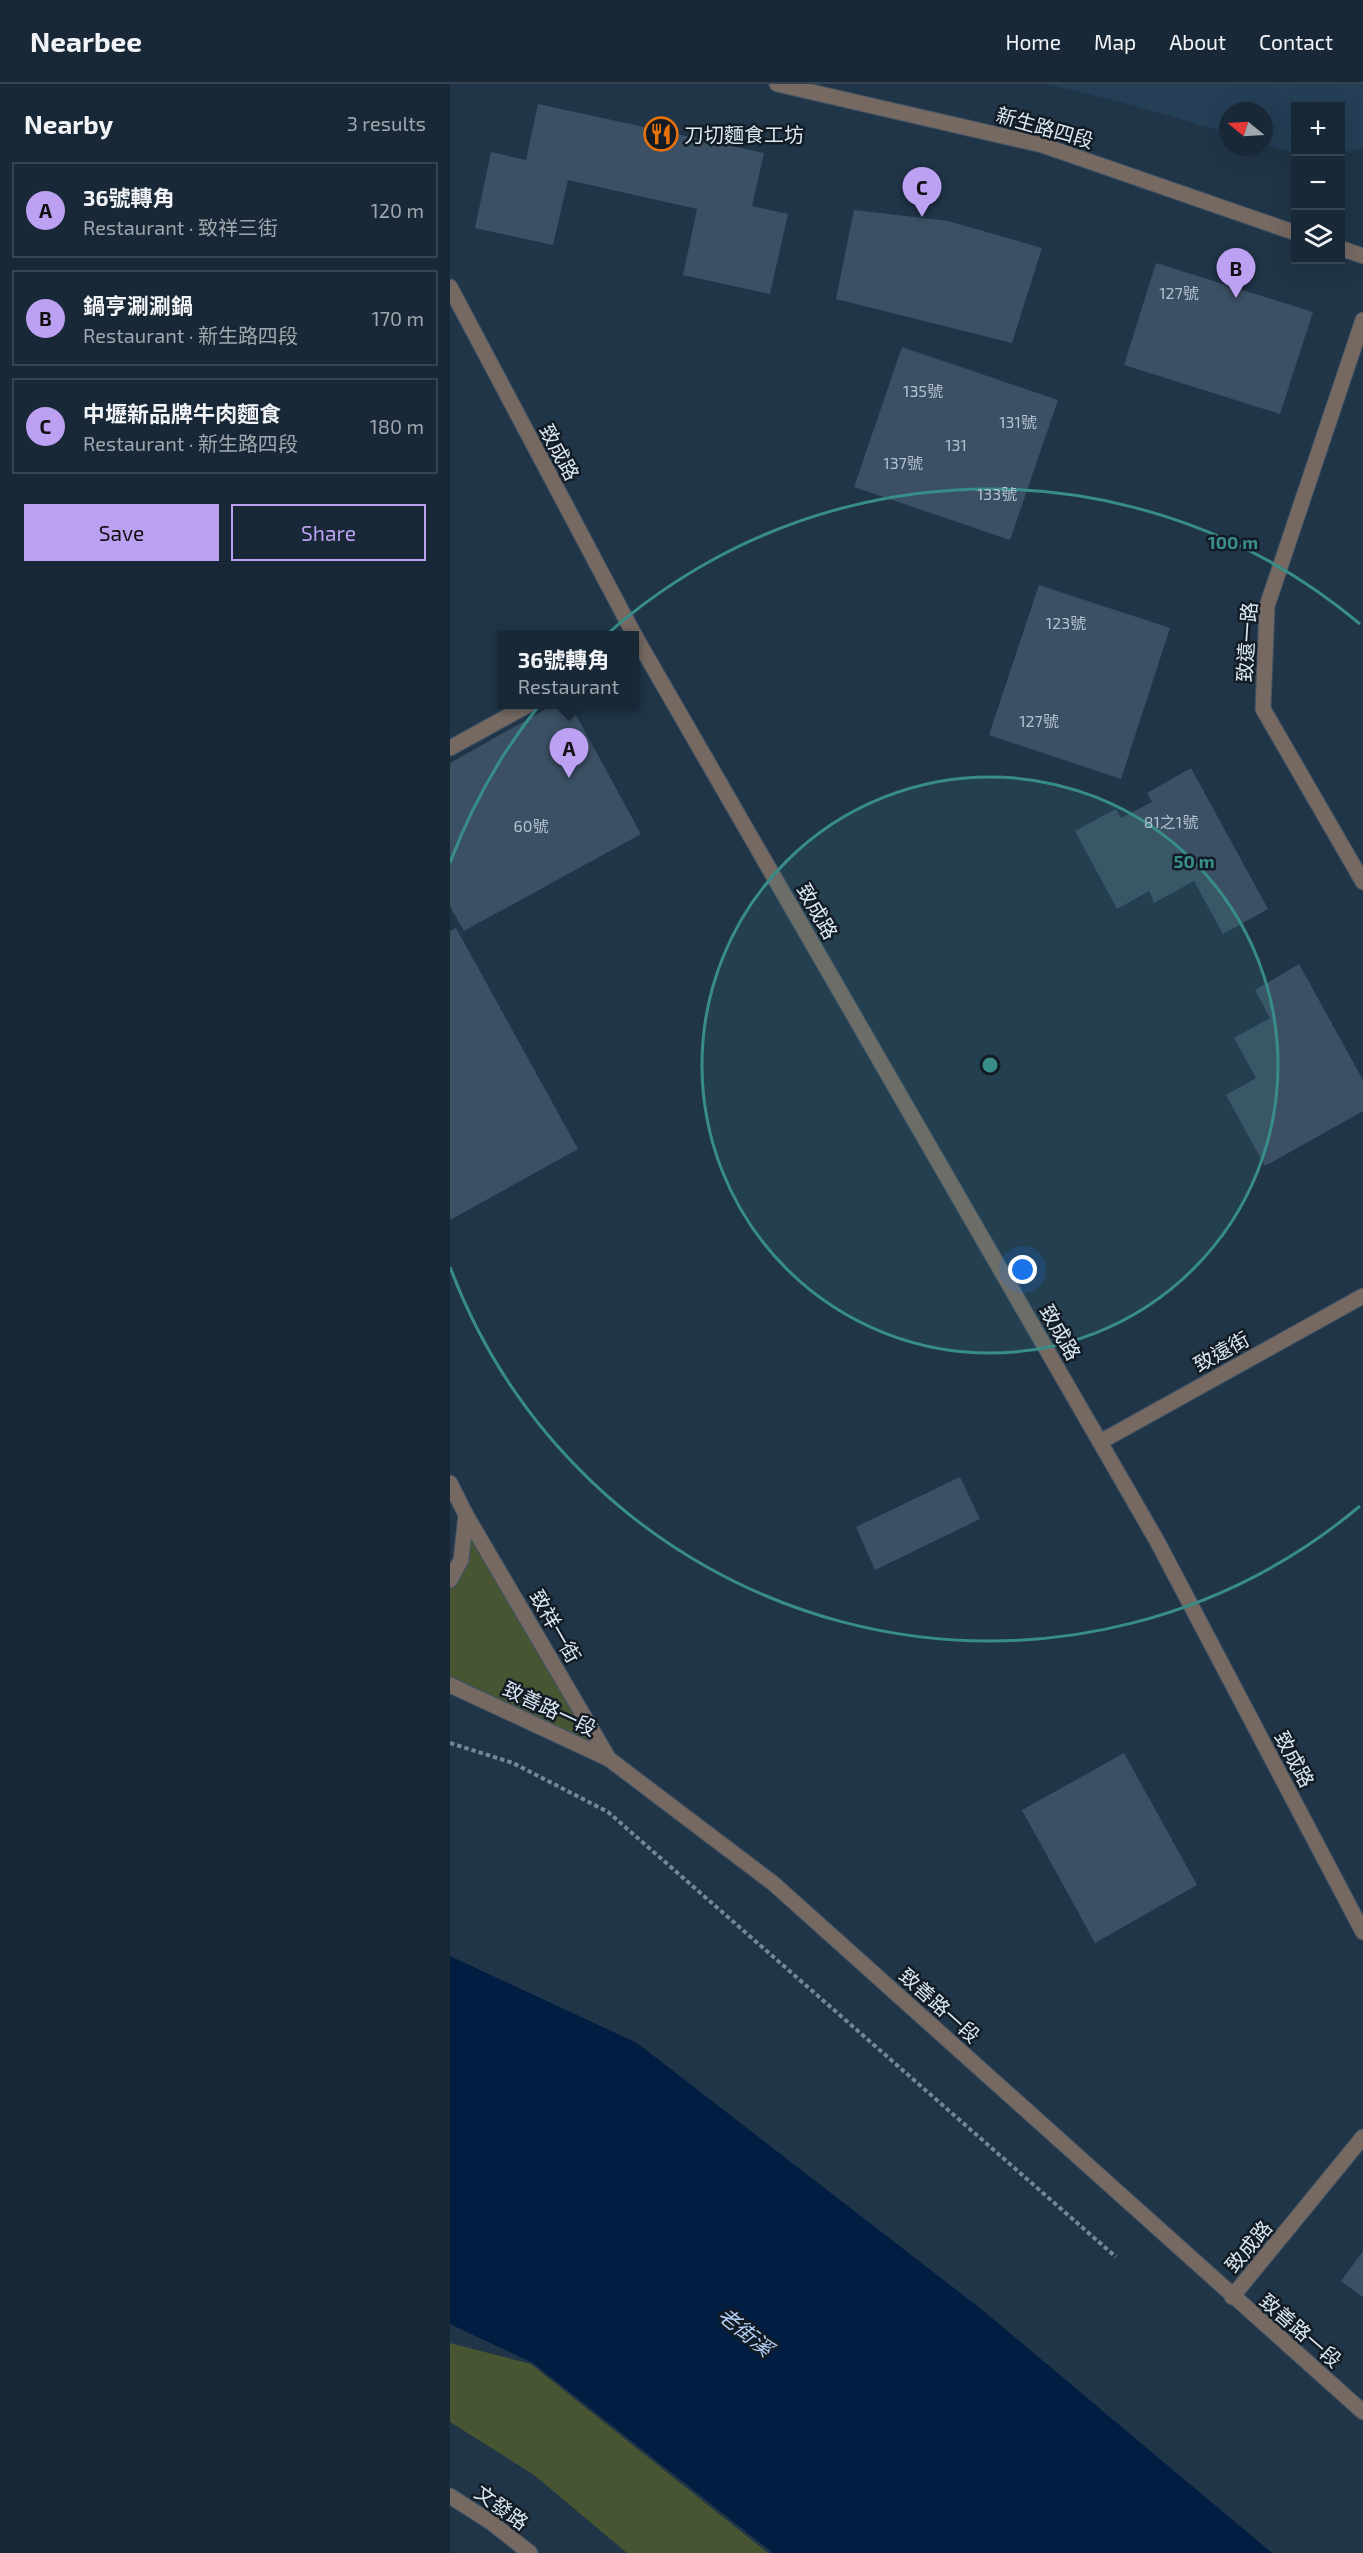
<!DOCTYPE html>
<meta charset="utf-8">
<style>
:root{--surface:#182836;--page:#253442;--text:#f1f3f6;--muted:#9fa6ad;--line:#364451;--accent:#bca0f2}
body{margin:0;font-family:"Exo 2","Noto Sans TC",sans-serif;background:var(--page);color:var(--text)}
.controls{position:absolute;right:18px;top:18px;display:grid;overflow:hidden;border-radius:0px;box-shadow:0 6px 24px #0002}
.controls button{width:54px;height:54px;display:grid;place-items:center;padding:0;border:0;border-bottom:2px solid var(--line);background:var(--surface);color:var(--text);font:30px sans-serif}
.compass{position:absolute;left:769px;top:18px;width:54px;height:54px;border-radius:50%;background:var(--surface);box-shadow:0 6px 24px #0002;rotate:288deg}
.you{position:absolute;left:573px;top:1186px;width:21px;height:21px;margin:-15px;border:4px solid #fff;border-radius:50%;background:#1a73e8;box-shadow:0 0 0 9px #1a73e833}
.badge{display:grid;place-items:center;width:39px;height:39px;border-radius:50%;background:var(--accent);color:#111;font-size:20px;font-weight:700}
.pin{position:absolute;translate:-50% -50px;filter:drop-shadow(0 2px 3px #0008)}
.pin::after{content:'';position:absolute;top:32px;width:21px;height:18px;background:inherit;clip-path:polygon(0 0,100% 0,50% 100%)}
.popup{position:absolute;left:48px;top:547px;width:141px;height:78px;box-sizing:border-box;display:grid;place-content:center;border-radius:0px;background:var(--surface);filter:drop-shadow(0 2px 4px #0005);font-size:20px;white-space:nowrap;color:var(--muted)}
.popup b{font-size:22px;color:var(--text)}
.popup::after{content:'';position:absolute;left:50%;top:100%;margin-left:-12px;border:12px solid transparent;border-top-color:var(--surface)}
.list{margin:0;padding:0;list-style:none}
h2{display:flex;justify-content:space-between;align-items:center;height:78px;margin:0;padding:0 24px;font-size:26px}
h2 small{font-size:20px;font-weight:400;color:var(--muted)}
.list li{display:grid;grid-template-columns:39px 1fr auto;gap:18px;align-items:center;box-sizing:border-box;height:96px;margin:0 12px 12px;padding:0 12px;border:2px solid var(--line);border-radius:0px}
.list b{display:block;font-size:22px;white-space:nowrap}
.list p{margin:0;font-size:20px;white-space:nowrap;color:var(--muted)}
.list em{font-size:20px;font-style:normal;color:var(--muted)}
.actions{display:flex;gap:12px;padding:18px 24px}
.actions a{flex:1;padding:14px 0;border:2px solid var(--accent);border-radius:0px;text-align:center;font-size:21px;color:var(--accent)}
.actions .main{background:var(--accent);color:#111}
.icon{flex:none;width:33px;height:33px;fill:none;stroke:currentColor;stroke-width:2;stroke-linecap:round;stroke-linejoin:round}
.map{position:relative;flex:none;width:913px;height:2469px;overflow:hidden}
header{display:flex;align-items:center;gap:36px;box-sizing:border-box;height:84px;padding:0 30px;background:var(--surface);border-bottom:2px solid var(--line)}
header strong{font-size:28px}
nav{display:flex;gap:33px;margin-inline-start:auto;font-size:21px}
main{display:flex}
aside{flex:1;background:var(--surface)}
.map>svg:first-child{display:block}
</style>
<header>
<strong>Nearbee</strong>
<nav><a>Home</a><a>Map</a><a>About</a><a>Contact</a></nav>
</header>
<main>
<aside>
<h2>Nearby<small>3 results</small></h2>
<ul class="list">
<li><span class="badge">A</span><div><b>36號轉角</b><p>Restaurant · 致祥三街</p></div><em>120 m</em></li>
<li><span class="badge">B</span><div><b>鍋亨涮涮鍋</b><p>Restaurant · 新生路四段</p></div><em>170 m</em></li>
<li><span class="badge">C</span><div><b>中壢新品牌牛肉麵食</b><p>Restaurant · 新生路四段</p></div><em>180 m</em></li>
</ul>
<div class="actions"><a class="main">Save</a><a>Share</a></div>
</aside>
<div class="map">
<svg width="913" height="2469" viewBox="0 0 913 2469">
<rect width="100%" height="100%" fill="#203548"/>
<polygon fill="#253f57" points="597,0 913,0 913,64 891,69 890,22 846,22 845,69 814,60 814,27 778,27 778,49 685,22"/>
<g fill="#485533">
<polygon points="16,1431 159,1675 0,1601 0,1496"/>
<polygon points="0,2259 81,2280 318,2469 177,2469 84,2391 0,2338"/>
</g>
<polygon fill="#011d41" points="0,1872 187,1959 531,2225 822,2469 323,2469 83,2279 0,2240"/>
<g fill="#3b5064">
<polygon points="88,20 314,69 302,122 338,130 320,210 233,191 247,125 118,96 103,161 25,144 41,68 76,76"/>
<polygon points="404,126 498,137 592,164 562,259 386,215"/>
<polygon points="706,179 863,228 830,330 674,281"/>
<polygon points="452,263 608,316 560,456 404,403"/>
<polygon points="589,501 720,544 671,695 539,651"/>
<polygon points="105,620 120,620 191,750 14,847 0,822 0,679"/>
<polygon points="741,684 818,825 773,850 744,797 704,819 699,807 667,825 625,747 666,725 671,734 702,718 697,709"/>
<polygon points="6,844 128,1065 0,1136 0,847"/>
<polygon points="849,880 913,996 913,1027 815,1082 776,1011 806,994 784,954 820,934 805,906"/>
<polygon points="510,1393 530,1435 425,1486 406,1443"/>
<polygon points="674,1669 747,1801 645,1859 572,1726"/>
<polygon points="913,2167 913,2213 891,2197"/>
</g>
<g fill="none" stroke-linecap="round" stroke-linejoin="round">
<g stroke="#3e5164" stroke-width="17">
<g id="minor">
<polyline points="327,0 592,61 846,149"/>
<polyline points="890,164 913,172"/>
<polyline points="0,203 185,552"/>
<polyline points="913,236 817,522 813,625 913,798"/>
<polyline points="185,552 707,1457 913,1848"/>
<polyline points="0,664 80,620"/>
<polyline points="650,1358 913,1212"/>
<polyline points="0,1399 16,1431 159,1675"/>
<polyline points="0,1496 11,1476 16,1431"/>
<polyline points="0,1601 159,1675 324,1800 913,2328"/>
<polyline points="782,2213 913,2053"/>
<polyline points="0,2412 42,2439 80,2469"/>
</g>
</g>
<polyline stroke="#758696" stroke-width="4" stroke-dasharray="4.5 3" stroke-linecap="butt" points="0,1659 63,1679 158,1728 666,2173"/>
<use href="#minor" stroke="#756962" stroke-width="15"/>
</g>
<circle cx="540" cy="981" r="288" fill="#388d89" fill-opacity=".12"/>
<g fill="none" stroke="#388d89" stroke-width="3">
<circle cx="540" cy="981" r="288"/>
<path d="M910 1422A576 576 0 0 1 0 1183M0 779A576 576 0 0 1 910 540"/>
</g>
<defs>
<g id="restaurant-ring" transform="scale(1.725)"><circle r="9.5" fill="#131c24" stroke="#e8710a" stroke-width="1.5"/><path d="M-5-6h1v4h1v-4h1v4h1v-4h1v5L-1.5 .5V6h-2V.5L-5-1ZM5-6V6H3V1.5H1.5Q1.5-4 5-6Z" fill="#e8710a"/></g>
</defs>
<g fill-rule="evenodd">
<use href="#restaurant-ring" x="211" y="50"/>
</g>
<g text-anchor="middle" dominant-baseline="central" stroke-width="5" stroke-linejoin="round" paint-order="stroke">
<g font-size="16" fill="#b3c1d0">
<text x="729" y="208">127號</text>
<text x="473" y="306">135號</text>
<text x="568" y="337">131號</text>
<text x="506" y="360">131</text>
<text x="453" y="378">137號</text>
<text x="547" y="409">133號</text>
<text x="616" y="538">123號</text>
<text x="589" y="636">127號</text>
<text x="721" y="737">81之1號</text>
<text x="81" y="741">60號</text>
</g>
<g font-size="20" fill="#dbe7f4" stroke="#131c24">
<text transform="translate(595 43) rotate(16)">新生路四段</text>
<text transform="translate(110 368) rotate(62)">致成路</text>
<text transform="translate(796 558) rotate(-86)">致遠一路</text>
<text transform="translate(368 827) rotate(60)">致成路</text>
<text transform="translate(611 1248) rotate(60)">致成路</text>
<text transform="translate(771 1267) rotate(-29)">致遠街</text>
<text transform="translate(106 1542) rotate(60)">致祥一街</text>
<text transform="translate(100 1624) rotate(25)">致善路一段</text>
<text transform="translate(845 1675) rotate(62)">致成路</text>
<text transform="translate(490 1921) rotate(42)">致善路一段</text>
<text transform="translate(798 2162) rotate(-50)">致成路</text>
<text transform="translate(851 2246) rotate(41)">致善路一段</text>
<text transform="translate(52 2423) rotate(36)">文發路</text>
</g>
<g font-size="20" fill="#dbe7f4" stroke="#131c24" text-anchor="start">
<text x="234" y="50">刀切麵食工坊</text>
</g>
<g font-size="21" font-style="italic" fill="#b4d1f9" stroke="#131c24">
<text transform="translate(296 2247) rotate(39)">老街溪</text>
</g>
</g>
<circle cx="540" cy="981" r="9" fill="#388d89" stroke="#131c24" stroke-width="3"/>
<g font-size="18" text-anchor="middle" font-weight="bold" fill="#388d89" stroke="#131c24" stroke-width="5" stroke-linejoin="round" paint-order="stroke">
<text x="783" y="465">100 m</text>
<text x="744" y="784">50 m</text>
</g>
</svg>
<div class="controls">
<button>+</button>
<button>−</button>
<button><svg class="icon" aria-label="layers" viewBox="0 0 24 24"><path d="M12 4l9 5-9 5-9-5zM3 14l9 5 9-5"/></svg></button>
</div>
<svg class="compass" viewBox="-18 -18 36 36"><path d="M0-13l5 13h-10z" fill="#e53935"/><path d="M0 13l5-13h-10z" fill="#9fa6ad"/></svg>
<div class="you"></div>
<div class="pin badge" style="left:119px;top:694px">A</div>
<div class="popup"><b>36號轉角</b>Restaurant</div>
<div class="pin badge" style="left:786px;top:214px">B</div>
<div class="pin badge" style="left:472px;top:133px">C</div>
</div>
</main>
